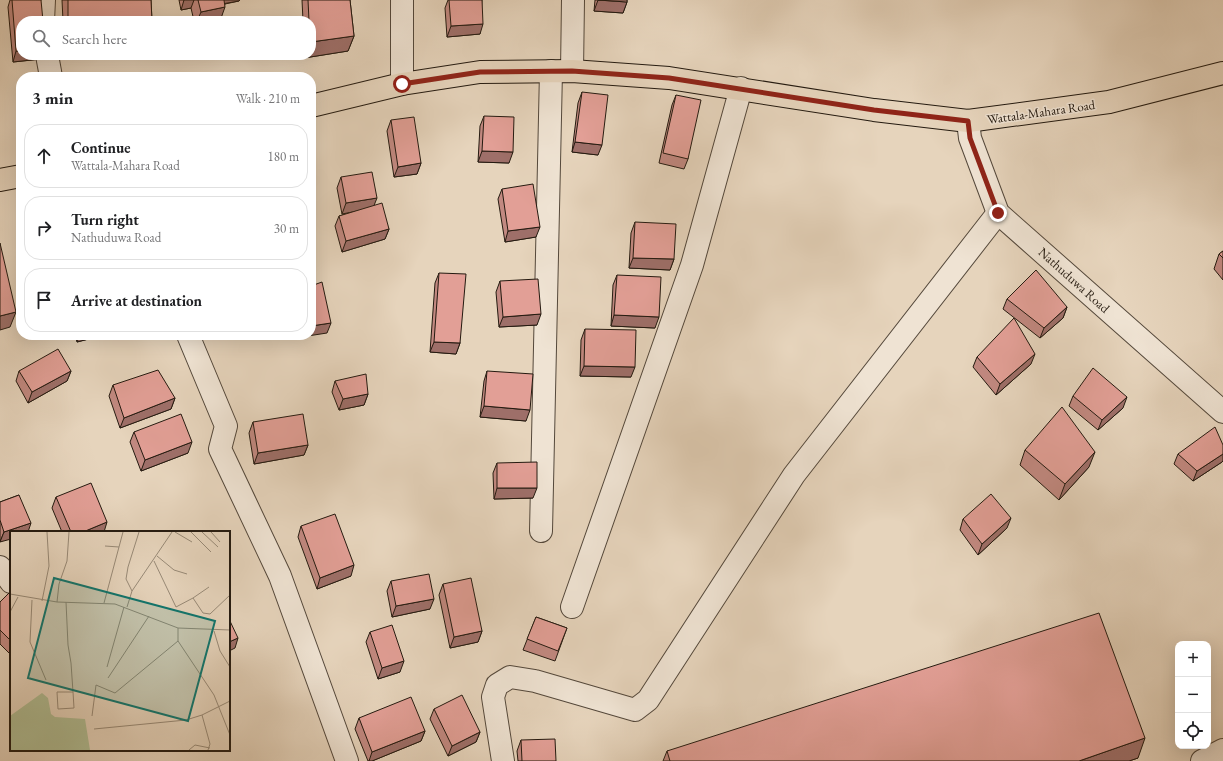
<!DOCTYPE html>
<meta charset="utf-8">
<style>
:root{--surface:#fff;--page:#f6f6f6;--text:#202124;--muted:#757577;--line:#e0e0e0}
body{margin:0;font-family:"EB Garamond",serif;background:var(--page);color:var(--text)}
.controls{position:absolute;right:12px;bottom:12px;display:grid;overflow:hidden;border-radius:8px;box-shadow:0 4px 16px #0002}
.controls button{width:36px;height:36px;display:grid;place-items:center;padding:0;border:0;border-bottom:1px solid var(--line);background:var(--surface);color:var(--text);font:20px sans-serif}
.stop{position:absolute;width:12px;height:12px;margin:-9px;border:3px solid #8f2418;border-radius:50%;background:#fff}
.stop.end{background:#8f2418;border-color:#fff;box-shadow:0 1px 4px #0008}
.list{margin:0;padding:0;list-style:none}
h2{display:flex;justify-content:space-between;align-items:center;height:52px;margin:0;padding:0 16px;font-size:17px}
h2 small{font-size:13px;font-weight:400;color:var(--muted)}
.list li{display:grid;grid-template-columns:26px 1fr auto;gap:12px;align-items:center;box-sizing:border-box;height:64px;margin:0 8px 8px;padding:0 8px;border:1px solid var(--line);border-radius:16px}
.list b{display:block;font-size:15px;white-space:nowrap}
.list p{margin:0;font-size:13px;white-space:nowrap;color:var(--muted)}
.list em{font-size:13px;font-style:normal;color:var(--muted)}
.icon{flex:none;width:22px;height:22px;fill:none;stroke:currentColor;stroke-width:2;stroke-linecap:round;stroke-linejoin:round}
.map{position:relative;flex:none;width:1223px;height:761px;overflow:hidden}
.search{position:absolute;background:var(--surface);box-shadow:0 4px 16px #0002;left:16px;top:16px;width:300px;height:44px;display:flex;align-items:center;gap:10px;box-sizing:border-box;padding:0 14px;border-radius:16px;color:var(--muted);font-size:15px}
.panel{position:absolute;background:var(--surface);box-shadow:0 4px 16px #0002;left:16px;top:72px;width:300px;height:268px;border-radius:16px}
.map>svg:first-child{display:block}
</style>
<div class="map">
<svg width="1223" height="761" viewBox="0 0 1223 761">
<rect width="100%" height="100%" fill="#e6d4bc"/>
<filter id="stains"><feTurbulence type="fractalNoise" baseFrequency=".005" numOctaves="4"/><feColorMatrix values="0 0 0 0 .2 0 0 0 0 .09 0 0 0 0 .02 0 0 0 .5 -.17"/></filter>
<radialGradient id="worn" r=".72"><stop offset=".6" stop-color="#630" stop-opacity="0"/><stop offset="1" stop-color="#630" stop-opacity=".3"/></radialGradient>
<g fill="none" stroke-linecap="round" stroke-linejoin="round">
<g stroke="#54483b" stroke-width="24">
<g id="minor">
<polyline points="43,21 44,0"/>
<polyline points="47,55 51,77"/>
<polyline points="572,71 573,0"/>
<polyline points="402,84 402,0"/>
<polyline points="188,335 226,426 220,449 280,576 347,761"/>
<polyline points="541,531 551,71"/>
<polyline points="0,567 11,582"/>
<polyline points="572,607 692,265 741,88"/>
<polyline points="503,761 493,697 497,685 510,677 535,681 635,710 648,700 794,475 998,213"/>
<polyline points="1202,761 1223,750"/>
</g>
</g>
<g stroke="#54483b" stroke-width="24">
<polyline id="tertiary" points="968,121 970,138 998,213 1223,412"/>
</g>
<g stroke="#241a10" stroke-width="24">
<g id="primary">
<polyline points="311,106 402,84 480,72 572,71 669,78 874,110 968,121 1109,102 1223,73"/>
<polyline points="0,180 21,176"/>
</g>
</g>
<use href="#minor" stroke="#efe3d3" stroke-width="22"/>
<use href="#tertiary" stroke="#efe3d3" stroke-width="22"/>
<use href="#primary" stroke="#e6d4bc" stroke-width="22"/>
</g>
<g fill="#c28981" stroke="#241a10">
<polygon points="10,0 41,0 21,55 43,55 41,59 13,62 8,7"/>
<polygon points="62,0 151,0 152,21 63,21"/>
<polygon points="179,0 240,0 239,1 225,4 220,21 194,21 191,8 181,10"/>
<polygon points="302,0 350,0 354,36 348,51 304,58 304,55 311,55 311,21 303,21"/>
<polygon points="448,0 482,0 480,34 447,37 445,8"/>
<polygon points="595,0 627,0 627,2 623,13 594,11"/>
<polygon points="582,92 598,155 572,152 578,103"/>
<polygon points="676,95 688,159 684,169 659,163 672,105"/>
<polygon points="484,116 509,163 478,162 480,126"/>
<polygon points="391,120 421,163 417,174 394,177 387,131"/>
<polygon points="341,177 374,206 389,229 385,239 342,252 335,226 339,216 352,212 342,214 337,188"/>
<polygon points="502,189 536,237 505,242 498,199"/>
<polygon points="635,222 674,259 670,270 629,268 631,233"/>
<polygon points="1223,251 1223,280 1214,269 1219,254"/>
<polygon points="439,273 460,343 456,354 430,352 435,283"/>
<polygon points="617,275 655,328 611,326 613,285"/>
<polygon points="500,281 537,325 499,327 496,292"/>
<polygon points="1007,299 1067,307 1063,318 1040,338 1003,309"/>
<polygon points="585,329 631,377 580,376 581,340"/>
<polygon points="75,335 104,335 77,342"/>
<polygon points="977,357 1031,364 996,395 973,367"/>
<polygon points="19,371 71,371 67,381 28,403 16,381"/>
<polygon points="487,371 526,421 480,417 484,381"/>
<polygon points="335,381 368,394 364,405 339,410 332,392"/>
<polygon points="113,385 175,398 171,409 120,428 109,396"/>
<polygon points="1073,396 1123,408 1098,430 1069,406"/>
<polygon points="253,422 308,445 304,455 254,464 249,433"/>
<polygon points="134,432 188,453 141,471 130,442"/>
<polygon points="1025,450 1089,467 1059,500 1020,465"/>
<polygon points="1178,454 1222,462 1193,481 1174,464"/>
<polygon points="497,463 533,498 494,499 493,473"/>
<polygon points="19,495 0,542 0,502"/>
<polygon points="56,497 104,532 62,532 52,508"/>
<polygon points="963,519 1007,528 978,555 960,530"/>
<polygon points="301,526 351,576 317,589 298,537"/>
<polygon points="391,581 430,609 392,617 387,591"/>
<polygon points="443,584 482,631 478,642 450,648 439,595"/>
<polygon points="11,591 11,655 0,644 0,602"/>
<polygon points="536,617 567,628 555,661 523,650"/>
<polygon points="370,632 400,672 378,679 366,642"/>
<polygon points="434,709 480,732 476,742 448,756 430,719"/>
<polygon points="359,718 425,731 421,741 372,761 368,761 355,729"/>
<polygon points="521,740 556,761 518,761 517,751"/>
<polygon points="667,751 1138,758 1129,761 663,761"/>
</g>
<g fill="#9e6f69" stroke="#241a10">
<polygon points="184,0 194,0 191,8 181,10"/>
<polygon points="218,0 240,0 239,1 216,5"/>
<polygon points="598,0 627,2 623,13 594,11"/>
<polygon points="225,7 220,21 197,21 201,12"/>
<polygon points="483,24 480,34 447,37 451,26"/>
<polygon points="354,36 348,51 304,58 305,55 311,55 311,42"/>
<polygon points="16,51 21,51 21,55 43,55 41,59 13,62"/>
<polygon points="575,142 602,145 598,155 572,152"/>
<polygon points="482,151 513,152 509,163 478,162"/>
<polygon points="421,163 417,174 394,177 398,167"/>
<polygon points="377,198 373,208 342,214 346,203"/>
<polygon points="540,227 536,237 505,242 508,231"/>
<polygon points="389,229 385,239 342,252 346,241"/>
<polygon points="633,258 674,259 670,270 629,268"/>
<polygon points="1067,307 1063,318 1040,338 1044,328"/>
<polygon points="16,312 10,327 0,330 0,316"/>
<polygon points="541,314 537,325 499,327 503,317"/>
<polygon points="614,315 659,317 655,328 611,326"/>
<polygon points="331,323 327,333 301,337 301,335 311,335 311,326"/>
<polygon points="80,335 104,335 77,342"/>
<polygon points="434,342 460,343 456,354 430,352"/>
<polygon points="1035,354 1031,364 996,395 1000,384"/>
<polygon points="584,366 635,367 631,377 580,376"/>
<polygon points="71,371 67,381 28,403 32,392"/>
<polygon points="368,394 364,405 339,410 343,399"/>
<polygon points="1127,397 1123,408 1098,430 1102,420"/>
<polygon points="175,398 171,409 120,428 124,418"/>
<polygon points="484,406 530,410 526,421 480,417"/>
<polygon points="192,442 188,453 141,471 145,460"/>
<polygon points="308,445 304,455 254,464 258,453"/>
<polygon points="1095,452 1089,467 1059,500 1065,484"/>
<polygon points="1223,454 1223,461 1222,462 1193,481 1197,471"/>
<polygon points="497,488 537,488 533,498 494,499"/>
<polygon points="1011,518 1007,528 978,555 982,544"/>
<polygon points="107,522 104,532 83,532"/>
<polygon points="31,523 28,532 11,532 11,539 0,542 4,532"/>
<polygon points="354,565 351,576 317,589 320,578"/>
<polygon points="434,599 430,609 392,617 396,606"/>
<polygon points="482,631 478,642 450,648 454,637"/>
<polygon points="238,638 235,648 229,651 229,642"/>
<polygon points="404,661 400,672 378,679 382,668"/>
<polygon points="425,731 421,741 372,761 369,761 372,752"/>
<polygon points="480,732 476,742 448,756 452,746"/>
<polygon points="1145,738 1138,758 1129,761 1079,761"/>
</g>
<g fill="#e29f96" stroke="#241a10">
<polygon points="12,0 41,0 43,21 21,21 21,51 16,51"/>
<polygon points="68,0 151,0 152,21 68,21"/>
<polygon points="198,0 224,0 225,7 201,12"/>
<polygon points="308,0 350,0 354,36 311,42 311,21 309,21"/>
<polygon points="449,0 482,0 483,24 451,26"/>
<polygon points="598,0 627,0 627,2"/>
<polygon points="582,92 608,95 602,145 575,142"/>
<polygon points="676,95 701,100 688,159 663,153"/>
<polygon points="484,116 514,117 513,152 482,151"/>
<polygon points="414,117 421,163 398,167 391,120"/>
<polygon points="372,172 377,198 346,203 341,177"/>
<polygon points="533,184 540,227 508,231 502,189"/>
<polygon points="382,203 389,229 346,241 339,216"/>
<polygon points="635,222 676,224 674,259 633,258"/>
<polygon points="0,243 16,312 0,316"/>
<polygon points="1223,251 1223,258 1219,254"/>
<polygon points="1036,270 1067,307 1044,328 1007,299"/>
<polygon points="439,273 466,274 460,343 434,342"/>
<polygon points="617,275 661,277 659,317 614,315"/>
<polygon points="538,279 541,314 503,317 500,281"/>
<polygon points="322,282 331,323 311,326 311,286"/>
<polygon points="1014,318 1035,354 1000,384 977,357"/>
<polygon points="585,329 636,330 635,367 584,366"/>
<polygon points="58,349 71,371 32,392 19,371"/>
<polygon points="1093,368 1127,397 1102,420 1073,396"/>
<polygon points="158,370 175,398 124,418 113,385"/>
<polygon points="487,371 533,374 530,410 484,406"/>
<polygon points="366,374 368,394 343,399 335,381"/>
<polygon points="1062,407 1095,452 1065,484 1025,450"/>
<polygon points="181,414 192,442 145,460 134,432"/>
<polygon points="303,414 308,445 258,453 253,422"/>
<polygon points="1215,427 1223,445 1223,454 1197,471 1178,454"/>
<polygon points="537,462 537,488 497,488 497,463"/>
<polygon points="91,483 107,522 83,532 71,532 56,497"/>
<polygon points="991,494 1011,518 982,544 963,519"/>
<polygon points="19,495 31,523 4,532 0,520 0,502"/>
<polygon points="335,514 354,565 320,578 301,526"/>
<polygon points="429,574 434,599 396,606 391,581"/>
<polygon points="471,578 482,631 454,637 443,584"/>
<polygon points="11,591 11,641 0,630 0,602"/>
<polygon points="1099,613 1145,738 1079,761 670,761 667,751"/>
<polygon points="536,617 567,628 558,651 527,639"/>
<polygon points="229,619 238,638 229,642"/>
<polygon points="392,625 404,661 382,668 370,632"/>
<polygon points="462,695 480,732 452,746 434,709"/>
<polygon points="411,697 425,731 372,752 359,718"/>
<polygon points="555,739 556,761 522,761 521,740"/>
</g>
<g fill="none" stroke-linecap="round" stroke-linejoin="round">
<polyline stroke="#8f2418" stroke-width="5" points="402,84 480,72 572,71 669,78 874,110 968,121 970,138 998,213"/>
</g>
<g text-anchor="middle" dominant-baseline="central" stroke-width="3" stroke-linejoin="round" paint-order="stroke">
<g font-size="13" fill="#241a10" stroke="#efe3d3">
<text transform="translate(1041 112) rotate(-8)">Wattala-Mahara Road</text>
<text transform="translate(1074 280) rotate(42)">Nathuduwa Road</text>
</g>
</g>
<g transform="translate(10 531)">
<rect width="220" height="220" fill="#e6d4bc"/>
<path d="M32,162L38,167L41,183L45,186L75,188L80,219H0V185Z" fill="#b0be95"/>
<path fill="none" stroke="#988a77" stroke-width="1" d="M165,1L182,11M181,1L201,21M192,1L208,16M201,1L210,11M95,15L109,16M147,25L164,39L177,43M144,30L166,76L183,67L193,82L200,83L220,64M122,60L116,48L118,36L129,1M0,63L47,71L105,73L168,97L220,99M183,67L199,56M22,69L20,111L36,149M32,70L39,35L37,1M47,71L49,53L57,30L59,1M56,71L58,114L61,132L63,161L64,177L48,178L47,161H63M94,72L113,1M117,76L122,60L162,1M0,81L8,66M168,97V110L204,164L220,204M204,100L210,120L220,136M97,136L114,76M98,147L139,85M192,184L200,213L198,219M82,185L86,154L105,162L168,110M84,198L176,189L192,184L220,170M179,219L185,214L200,217"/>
<path fill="#0f766e" fill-opacity="0.15" stroke="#0f766e" stroke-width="2" d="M44,47L205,90L178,190L18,147Z"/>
<rect width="220" height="220" fill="none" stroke="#241a10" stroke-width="2"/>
</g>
<rect width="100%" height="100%" filter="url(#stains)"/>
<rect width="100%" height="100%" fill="url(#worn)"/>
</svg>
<div class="controls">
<button>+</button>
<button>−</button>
<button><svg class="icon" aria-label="locate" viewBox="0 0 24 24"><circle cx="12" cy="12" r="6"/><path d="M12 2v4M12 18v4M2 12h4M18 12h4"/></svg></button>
</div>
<div class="stop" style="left:402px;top:84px"></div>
<div class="stop end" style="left:998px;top:213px"></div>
<div class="search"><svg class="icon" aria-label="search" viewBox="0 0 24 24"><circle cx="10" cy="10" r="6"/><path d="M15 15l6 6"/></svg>Search here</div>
<section class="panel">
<h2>3 min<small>Walk · 210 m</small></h2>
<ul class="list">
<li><svg class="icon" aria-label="ahead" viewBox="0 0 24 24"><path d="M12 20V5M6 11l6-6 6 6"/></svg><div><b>Continue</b><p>Wattala-Mahara Road</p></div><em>180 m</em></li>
<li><svg class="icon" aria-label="right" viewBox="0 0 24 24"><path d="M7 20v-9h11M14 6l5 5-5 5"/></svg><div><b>Turn right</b><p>Nathuduwa Road</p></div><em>30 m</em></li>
<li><svg class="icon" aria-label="arrive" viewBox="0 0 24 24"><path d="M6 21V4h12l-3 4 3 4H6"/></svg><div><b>Arrive at destination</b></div></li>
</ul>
</section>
</div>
